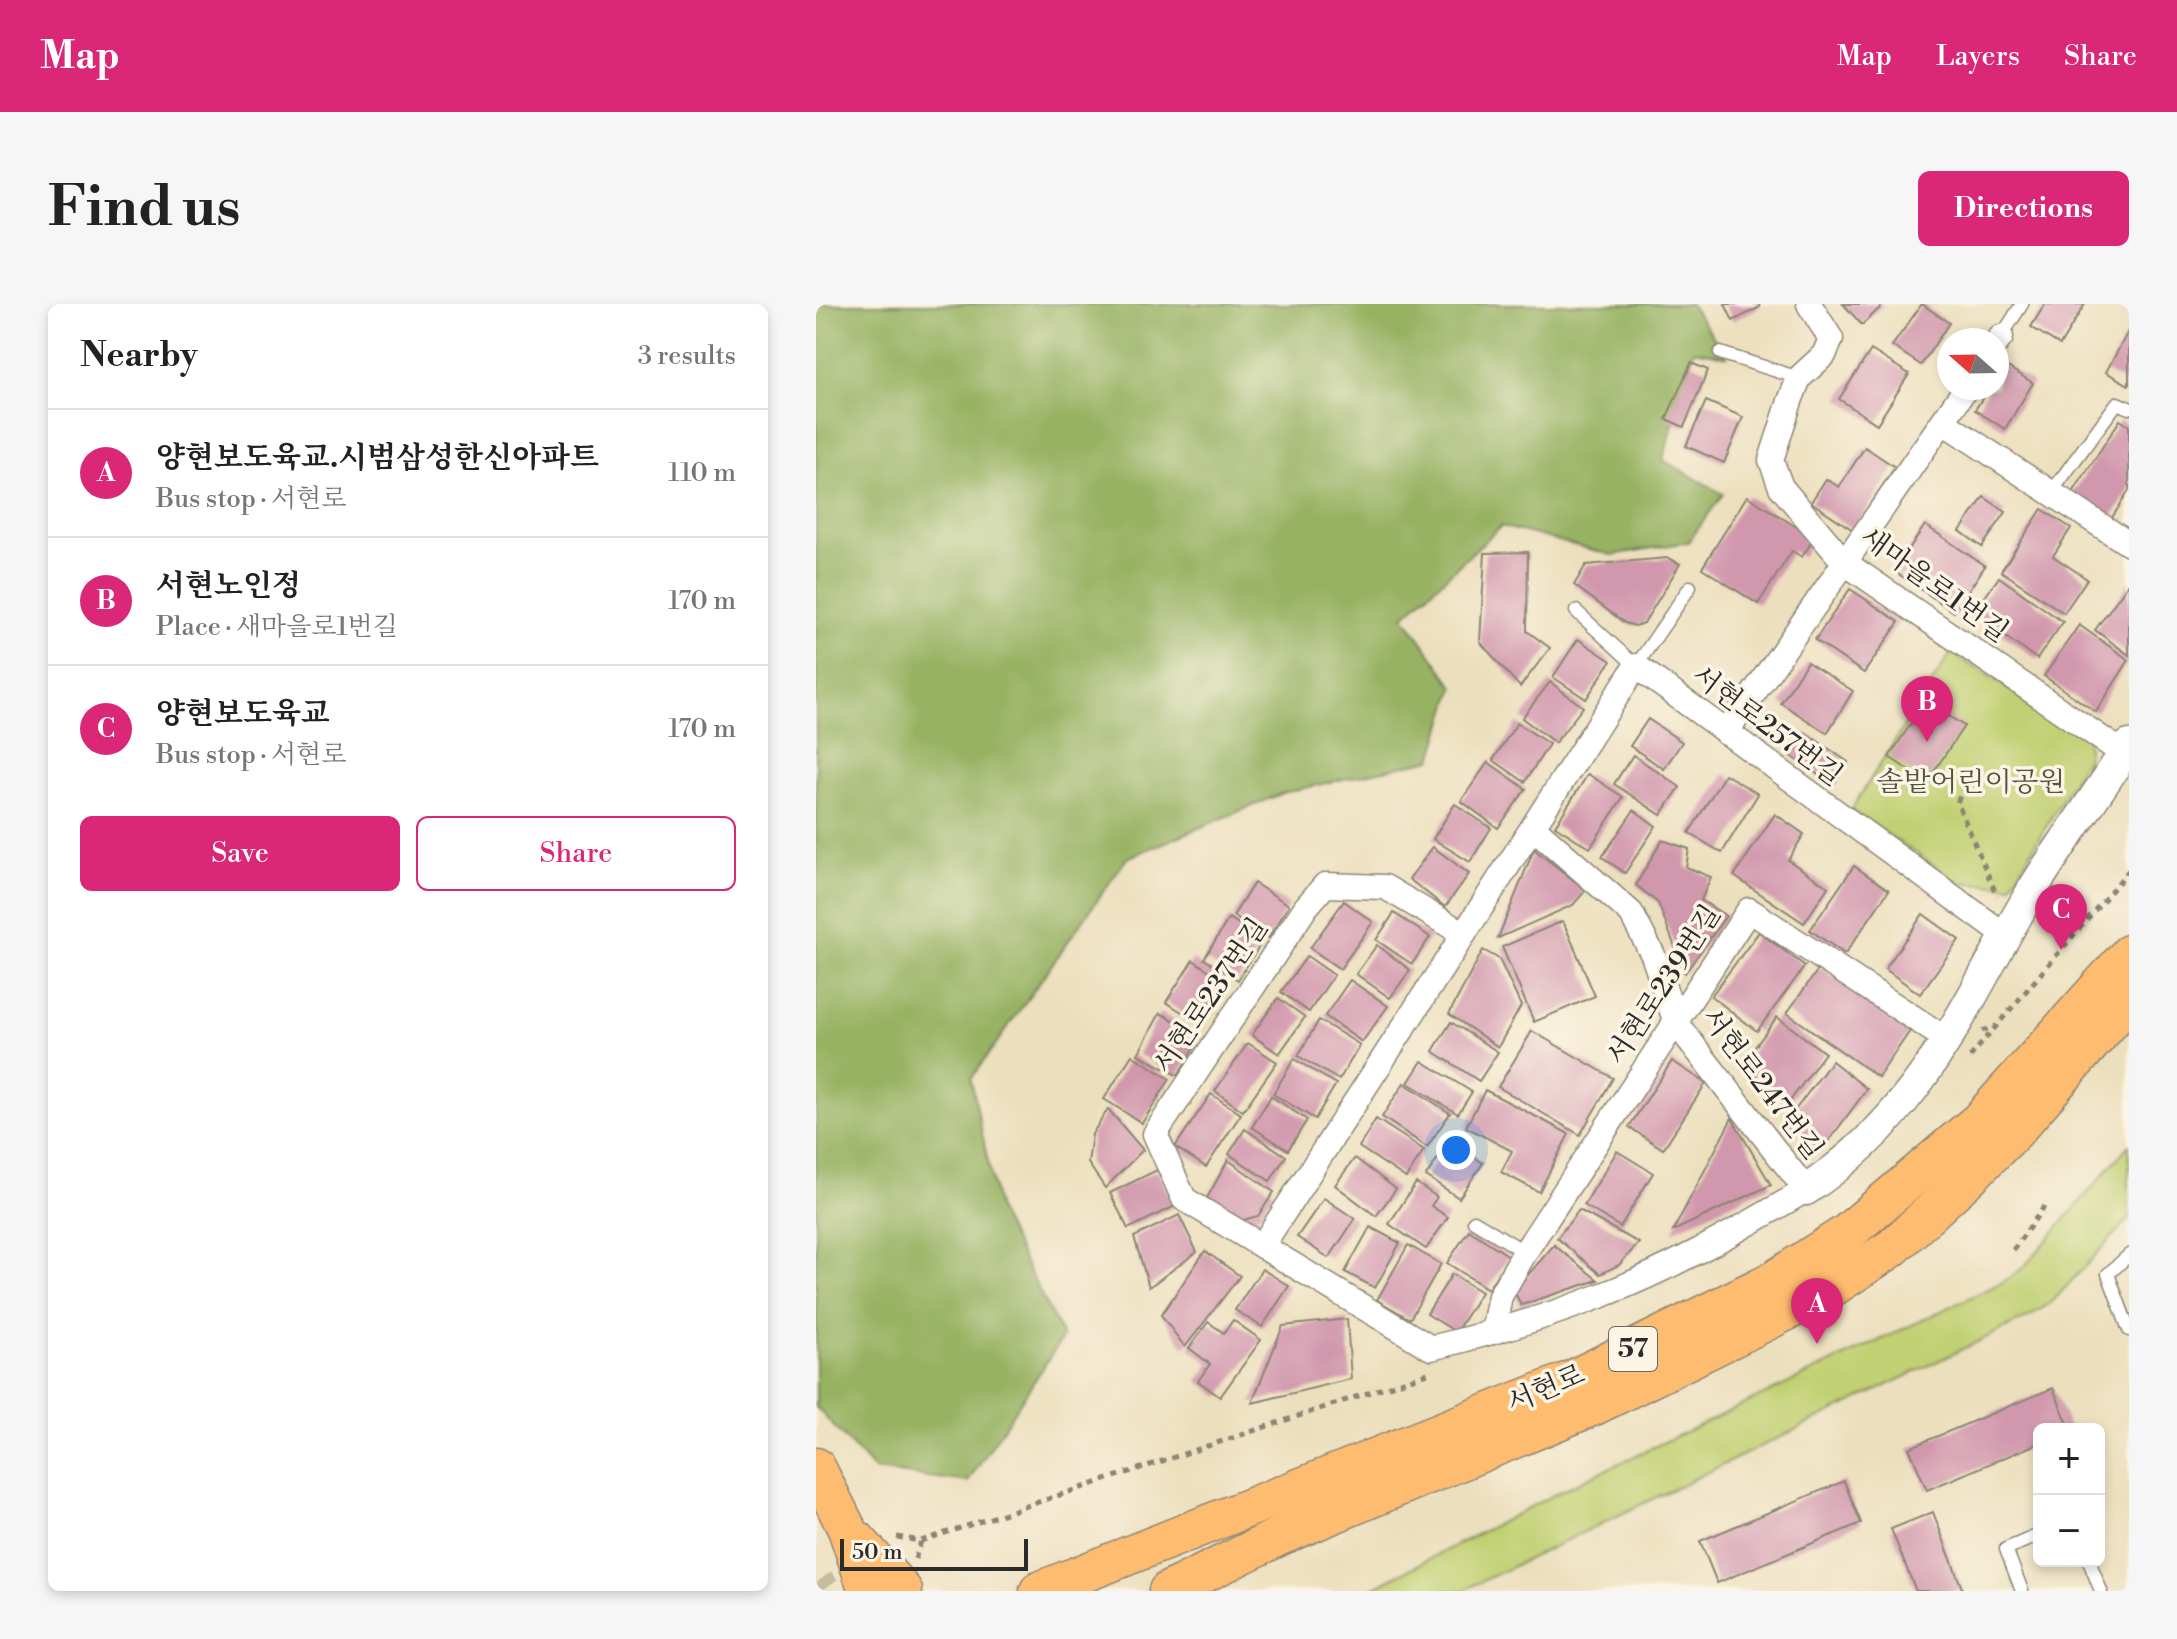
<!DOCTYPE html>
<meta charset="utf-8">
<style>
:root{--surface:#fff;--page:#f6f6f6;--text:#222;--muted:#767676;--line:#e0e0e0;--accent:#db2777}
body{margin:0;font-family:"Libre Bodoni","Noto Serif KR",serif;background:var(--page);color:var(--text)}
.controls{position:absolute;right:24px;bottom:24px;display:grid;overflow:hidden;border-radius:12px;box-shadow:0 4px 12px #0003}
.controls button{width:72px;height:72px;display:grid;place-items:center;padding:0;border:0;border-bottom:2px solid var(--line);background:var(--surface);color:var(--text);font:40px sans-serif}
.compass{position:absolute;left:1121px;top:24px;width:72px;height:72px;border-radius:50%;background:var(--surface);box-shadow:0 4px 12px #0003;rotate:290deg}
.scale{position:absolute;left:24px;bottom:20px;width:188px;box-sizing:border-box;padding-left:8px;border:4px solid #2b2b2b;border-top:0;font-size:22px;line-height:28px;white-space:nowrap;color:#2b2b2b;-webkit-text-stroke:6px #fcf5e5;paint-order:stroke}
.you{position:absolute;left:640px;top:846px;width:28px;height:28px;margin:-20px;border:6px solid #fff;border-radius:50%;background:#1a73e8;box-shadow:0 0 0 12px #1a73e833}
.badge{display:grid;place-items:center;width:52px;height:52px;border-radius:50%;background:var(--accent);color:#fff;font-size:26px;font-weight:700}
.pin{position:absolute;translate:-50% -66px;filter:drop-shadow(0 2px 4px #0008)}
.pin::after{content:'';position:absolute;top:42px;width:28px;height:24px;background:inherit;clip-path:polygon(0 0,100% 0,50% 100%)}
.list{margin:0;padding:0;list-style:none}
h2{display:flex;justify-content:space-between;align-items:center;height:104px;margin:0;padding:0 32px;font-size:34px}
h2 small{font-size:26px;font-weight:400;color:var(--muted)}
.list li{display:grid;grid-template-columns:52px 1fr auto;gap:24px;align-items:center;box-sizing:border-box;height:128px;padding:0 32px;border-top:2px solid var(--line)}
.list b{display:block;font-size:30px;white-space:nowrap}
.list p{margin:0;font-size:26px;white-space:nowrap;color:var(--muted)}
.list em{font-size:26px;font-style:normal;color:var(--muted)}
.actions{display:flex;gap:16px;padding:24px 32px}
.actions a{flex:1;padding:18px 0;border:2px solid var(--accent);border-radius:12px;text-align:center;font-size:28px;color:var(--accent)}
.actions .main{background:var(--accent);color:#fff}
.map{position:relative;flex:none;width:1313px;height:1287px;overflow:hidden;border-radius:12px}
header{display:flex;align-items:center;gap:48px;box-sizing:border-box;height:112px;padding:0 40px;background:var(--accent);color:#fff}
header strong{font-size:38px}
nav{display:flex;gap:44px;margin-inline-start:auto;font-size:28px}
.intro{display:flex;align-items:center;justify-content:space-between;box-sizing:border-box;height:192px;padding:0 48px}
h1{margin:0;font-size:56px}
.button{padding:20px 36px;border-radius:12px;background:var(--accent);color:#fff;font-size:28px;font-weight:700}
main{display:flex;gap:48px;padding:0 48px}
aside{flex:1;background:var(--surface);border-radius:12px;box-shadow:0 4px 12px #0003}
.map>svg:first-child{display:block}
</style>
<header>
<strong>Map</strong>
<nav><a>Map</a><a>Layers</a><a>Share</a></nav>
</header>
<div class="intro"><h1>Find us</h1><a class="button">Directions</a></div>
<main>
<aside>
<h2>Nearby<small>3 results</small></h2>
<ul class="list">
<li><span class="badge">A</span><div><b>양현보도육교.시범삼성한신아파트</b><p>Bus stop · 서현로</p></div><em>110 m</em></li>
<li><span class="badge">B</span><div><b>서현노인정</b><p>Place · 새마을로1번길</p></div><em>170 m</em></li>
<li><span class="badge">C</span><div><b>양현보도육교</b><p>Bus stop · 서현로</p></div><em>170 m</em></li>
</ul>
<div class="actions"><a class="main">Save</a><a>Share</a></div>
</aside>
<div class="map">
<svg width="1313" height="1287" viewBox="0 0 1313 1287">
<rect width="100%" height="100%" fill="#fcf5e5"/>
<filter id="ink" filterUnits="userSpaceOnUse"><feTurbulence type="fractalNoise" baseFrequency=".0125" numOctaves="2"/><feDisplacementMap in="SourceGraphic" scale="16" xChannelSelector="R" yChannelSelector="G"/><feConvolveMatrix kernelMatrix="1 2 1 2 8 2 1 2 1" color-interpolation-filters="sRGB"/></filter>
<filter id="wash" filterUnits="userSpaceOnUse"><feTurbulence type="fractalNoise" baseFrequency=".006" numOctaves="4" result="noise"/><feDisplacementMap in="SourceGraphic" scale="32" xChannelSelector="R" yChannelSelector="G"/><feGaussianBlur stdDeviation="1.8" result="paint"/><feColorMatrix in="noise" values="0 0 0 0 0 0 0 0 0 0 0 0 0 0 0 0 0 1.4 0 .05"/><feComposite in="paint" operator="in"/></filter>
<g filter="url(#wash)">
<rect width="100%" height="100%" fill="#ecdfbd"/>
<g fill="#c1d072" stroke="#767e4e" stroke-width="2">
<polygon points="1135,349 1271,432 1272,451 1195,582 1143,578 1035,506"/>
<polygon points="1313,841 1313,915 1236,998 1211,1014 646,1287 551,1287 751,1184 1187,978 1208,963"/>
</g>
<polygon fill="#98b264" stroke="#626e48" stroke-width="2" points="0,0 874,0 911,52 878,46 847,156 907,190 872,238 796,251 685,222 588,312 638,383 616,455 467,489 311,554 155,775 182,907 247,1033 152,1178 58,1166 0,1103"/>
<g id="blocks">
<g fill="#d197ad">
<polygon points="909,0 943,0 944,3 917,17"/>
<polygon points="1027,0 1068,0 1046,21"/>
<polygon points="1106,0 1133,19 1105,61 1076,42"/>
<polygon points="1229,0 1269,0 1244,41 1215,23"/>
<polygon points="1313,26 1313,81 1290,68"/>
<polygon points="1055,46 1093,70 1061,120 1023,95"/>
<polygon points="875,59 892,66 868,123 850,115"/>
<polygon points="1187,60 1217,79 1189,125 1159,106 1173,84 1181,84 1181,71"/>
<polygon points="890,97 927,113 908,159 870,142"/>
<polygon points="1304,116 1313,122 1313,187 1295,215 1256,190"/>
<polygon points="1049,143 1079,163 1037,226 995,198 1010,175 1023,183"/>
<polygon points="931,192 998,234 986,253 976,247 942,300 886,264"/>
<polygon points="1168,193 1190,208 1166,243 1144,227"/>
<polygon points="1226,205 1255,224 1237,252 1271,275 1248,309 1185,267"/>
<polygon points="1109,221 1169,262 1138,308 1078,267"/>
<polygon points="712,248 711,327 734,344 704,383 664,338 669,249"/>
<polygon points="852,254 864,260 828,319 819,322 809,319 758,281 770,261"/>
<polygon points="1183,273 1247,318 1221,355 1157,310"/>
<polygon points="1313,279 1313,351 1279,326"/>
<polygon points="1034,285 1083,318 1048,369 999,336"/>
<polygon points="1263,321 1313,356 1280,408 1228,372"/>
<polygon points="762,335 795,357 770,395 737,373"/>
<polygon points="991,358 1037,387 1011,429 965,399"/>
<polygon points="734,378 767,403 739,439 706,414"/>
<polygon points="1110,397 1148,422 1111,478 1073,453"/>
<polygon points="832,415 866,438 848,465 814,442"/>
<polygon points="701,419 733,440 709,478 677,456"/>
<polygon points="990,429 1032,458 1017,481 975,452"/>
<polygon points="817,451 864,483 845,511 798,480"/>
<polygon points="672,458 710,485 682,524 645,497"/>
<polygon points="772,470 807,493 774,544 739,522"/>
<polygon points="909,470 942,490 906,549 873,529"/>
<polygon points="639,500 675,524 654,558 617,535"/>
<polygon points="818,506 840,522 809,569 786,553"/>
<polygon points="959,510 988,530 972,556 1012,583 988,619 918,572"/>
<polygon points="846,536 873,545 870,563 895,573 885,596 910,612 869,669 842,599 820,581"/>
<polygon points="617,543 653,570 629,603 593,575"/>
<polygon points="718,545 770,586 757,601 682,634"/>
<polygon points="1038,562 1073,586 1029,650 994,626"/>
<polygon points="438,579 473,601 452,634 417,612"/>
<polygon points="528,597 557,618 524,665 494,644"/>
<polygon points="578,609 614,633 596,660 560,636"/>
<polygon points="1107,610 1143,636 1104,690 1069,665"/>
<polygon points="413,614 447,636 422,676 388,655"/>
<polygon points="747,617 779,692 718,718 686,643"/>
<polygon points="943,628 989,662 941,727 895,692"/>
<polygon points="561,641 594,666 574,694 540,670"/>
<polygon points="667,646 683,655 705,702 682,743 633,710"/>
<polygon points="491,652 518,671 493,708 465,688"/>
<polygon points="377,656 410,678 383,719 350,698"/>
<polygon points="1004,663 1094,727 1062,773 971,709"/>
<polygon points="534,676 572,702 546,738 509,712"/>
<polygon points="462,694 489,713 463,750 436,731"/>
<polygon points="344,709 363,719 359,728 380,740 362,772 322,750"/>
<polygon points="961,713 1009,749 974,797 926,761"/>
<polygon points="503,716 544,741 523,776 482,752"/>
<polygon points="635,718 682,748 663,777 617,747"/>
<polygon points="716,727 797,774 764,831 682,783"/>
<polygon points="432,739 461,758 427,807 399,787"/>
<polygon points="316,751 354,775 326,819 288,795"/>
<polygon points="478,755 520,780 499,815 457,790"/>
<polygon points="606,757 656,788 642,810 592,779"/>
<polygon points="856,757 890,779 847,845 813,823"/>
<polygon points="1016,757 1051,785 1006,846 970,818"/>
<polygon points="588,779 634,809 611,843 566,813"/>
<polygon points="669,786 753,830 723,888 685,868 696,847 650,823"/>
<polygon points="395,790 425,810 390,863 359,843"/>
<polygon points="455,792 491,816 472,846 436,823"/>
<polygon points="292,805 327,846 289,884 272,859 276,830"/>
<polygon points="916,814 955,881 857,927"/>
<polygon points="560,815 608,846 590,874 543,843"/>
<polygon points="429,825 470,852 454,877 413,850"/>
<polygon points="634,836 667,859 643,894 610,872"/>
<polygon points="801,847 837,869 804,923 768,901"/>
<polygon points="539,854 580,885 560,912 519,881"/>
<polygon points="412,856 458,888 442,912 424,917 391,894"/>
<polygon points="341,866 359,902 312,925 294,889"/>
<polygon points="600,879 621,893 615,902 632,913 610,945 573,920"/>
<polygon points="508,894 539,915 513,954 481,933"/>
<polygon points="763,906 823,939 803,961 784,970 741,934"/>
<polygon points="363,911 381,948 333,983 318,933"/>
<polygon points="554,923 584,939 559,984 529,968"/>
<polygon points="653,926 693,952 672,985 631,959"/>
<polygon points="592,941 625,960 594,1015 561,996"/>
<polygon points="738,941 782,976 705,1001 698,987"/>
<polygon points="389,947 424,972 369,1043 345,1011"/>
<polygon points="446,965 473,982 446,1023 419,1006"/>
<polygon points="636,970 665,988 640,1028 611,1010"/>
<polygon points="531,1015 535,1075 436,1099 467,1022"/>
<polygon points="417,1016 445,1036 404,1093 382,1077 394,1060 373,1044 392,1018 408,1029"/>
<polygon points="1237,1084 1254,1125 1223,1125 1223,1139 1111,1186 1093,1144"/>
<polygon points="1028,1177 1045,1219 901,1279 884,1237"/>
<polygon points="1117,1208 1147,1287 1100,1287 1075,1225"/>
</g>
</g>
</g>
<g filter="url(#ink)">
<use href="#blocks" fill-opacity="0" stroke="#8c8574" stroke-width="2"/>
<g fill="none" stroke-linecap="round" stroke-linejoin="round">
<polyline stroke="#c5bba0" stroke-width="38" stroke-dasharray="38 19" stroke-linecap="butt" points="0,1279 6,1287"/>
<g stroke="#8c8574" stroke-width="15">
<g id="service">
<polyline points="1185,33 1206,0"/>
<polyline points="904,49 983,74"/>
<polyline points="1234,190 1301,99 1313,104"/>
<polyline points="760,307 820,362 874,283"/>
<polyline points="658,917 709,948"/>
<polyline points="1313,951 1292,970 1313,1026"/>
<polyline points="1273,1257 1285,1287"/>
<polyline points="1206,1287 1190,1245 1223,1231"/>
</g>
</g>
<g stroke="#8c8574" stroke-width="27">
<g id="minor">
<polyline points="993,0 1015,35 1008,51 983,74 974,97 955,156 965,183 1029,259 1308,450"/>
<polyline points="1181,38 1185,33"/>
<polyline points="1127,118 1313,240"/>
<polyline points="910,429 1150,84"/>
<path d="M717,523L815,609L837,651L860,719L990,886C924,925 855,965 784,992C729,1014 672,1030 615,1044L368,895L339,830L490,603L509,581L569,583L648,630L820,362L1190,632"/>
<polyline points="446,942 648,630"/>
<polyline points="677,1028 684,992 709,948 933,606 1133,737"/>
</g>
</g>
<g stroke="#8c8574" stroke-width="33">
<path id="tertiary" d="M990,886C1111,805 1146,702 1218,583C1248,535 1283,489 1313,441"/>
</g>
<g stroke="#8c8574" stroke-width="41">
<g id="primary">
<polyline points="0,1163 31,1225 52,1287"/>
<polyline points="41,1236 87,1287"/>
<polyline points="223,1287 755,1076 958,976 1031,929 1163,817 1313,650"/>
<polyline points="352,1287 464,1232 778,1102 1006,990 1076,944 1153,873 1198,828 1313,696"/>
</g>
</g>
<g stroke="#8c8574" stroke-width="5" stroke-dasharray="6 6" stroke-linecap="butt">
<polyline points="1161,461 1141,498 1181,592"/>
<polyline points="1166,727 1181,722"/>
<polyline points="1154,753 1313,566"/>
<polyline points="1197,946 1230,900"/>
<polyline points="81,1233 105,1237 612,1069"/>
<polyline points="99,1255 105,1237"/>
</g>
<use href="#service" stroke="#fff" stroke-width="12"/>
<use href="#minor" stroke="#fff" stroke-width="24"/>
<use href="#tertiary" stroke="#fff" stroke-width="30"/>
<use href="#primary" stroke="#febc70" stroke-width="38"/>
</g>
</g>
<g text-anchor="middle" dominant-baseline="central" stroke-width="7" stroke-linejoin="round" paint-order="stroke">
<rect fill="#fcf5e5" stroke="#6a6863" stroke-width="2" x="793" y="1023" width="48" height="44" rx="6"/>
<g font-size="26" font-weight="bold" fill="#2b2b2b">
<text x="817" y="1045">57</text>
</g>
<g font-size="28" fill="#2b2b2b" stroke="#fcf5e5">
<text transform="translate(1118 281) rotate(36)">새마을로1번길</text>
<text transform="translate(951 422) rotate(37)">서현로257번길</text>
<text transform="translate(848 681) rotate(-57)">서현로239번길</text>
<text transform="translate(395 692) rotate(-56)">서현로237번길</text>
<text transform="translate(946 780) rotate(53)">서현로247번길</text>
<text transform="translate(730 1085) rotate(-23)">서현로</text>
</g>
<g font-size="28" fill="#50543d" stroke="#fcf5e5">
<text x="1155" y="478">솔밭어린이공원</text>
</g>
</g>
</svg>
<div class="controls">
<button>+</button>
<button>−</button>
</div>
<svg class="compass" viewBox="-18 -18 36 36"><path d="M0-13l5 13h-10z" fill="#e53935"/><path d="M0 13l5-13h-10z" fill="#767676"/></svg>
<div class="scale">50 m</div>
<div class="you"></div>
<div class="pin badge" style="left:1001px;top:1040px">A</div>
<div class="pin badge" style="left:1111px;top:438px">B</div>
<div class="pin badge" style="left:1245px;top:646px">C</div>
</div>
</main>
